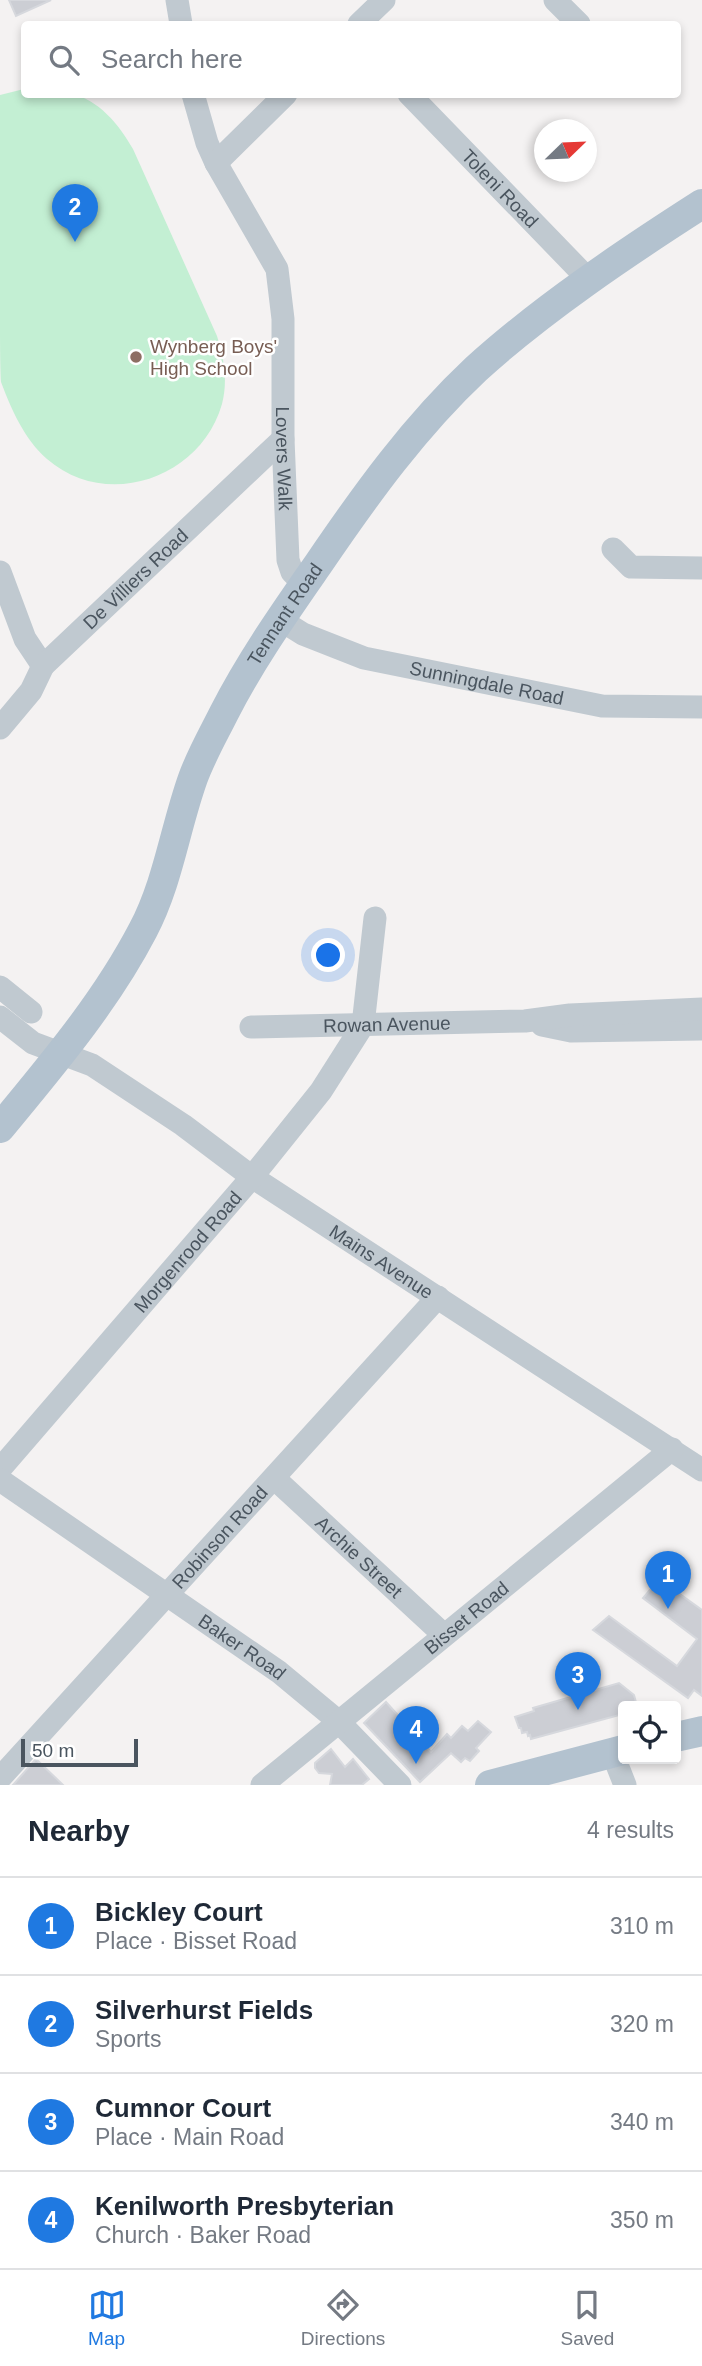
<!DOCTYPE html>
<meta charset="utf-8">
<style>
:root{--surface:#fff;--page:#f2f2f3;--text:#1f2937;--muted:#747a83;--line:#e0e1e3;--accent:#1f79e1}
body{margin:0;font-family:Arial,sans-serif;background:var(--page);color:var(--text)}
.controls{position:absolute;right:21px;bottom:21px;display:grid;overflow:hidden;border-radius:7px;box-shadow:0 4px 10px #0003}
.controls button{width:63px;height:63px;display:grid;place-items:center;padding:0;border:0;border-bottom:2px solid var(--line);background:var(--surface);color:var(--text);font:35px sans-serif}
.compass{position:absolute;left:534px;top:119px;width:63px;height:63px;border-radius:50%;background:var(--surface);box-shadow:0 4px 10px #0003;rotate:67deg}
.scale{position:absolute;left:21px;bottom:18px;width:117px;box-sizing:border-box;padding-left:7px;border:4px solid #4a555f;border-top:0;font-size:19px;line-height:24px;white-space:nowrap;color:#4a555f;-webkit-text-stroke:5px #fff;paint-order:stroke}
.you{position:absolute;left:329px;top:956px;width:24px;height:24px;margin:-18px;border:5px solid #fff;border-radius:50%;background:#1a73e8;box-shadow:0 0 0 10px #1a73e833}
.badge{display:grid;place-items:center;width:46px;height:46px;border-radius:50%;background:var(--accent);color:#fff;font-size:23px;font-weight:700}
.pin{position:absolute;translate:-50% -58px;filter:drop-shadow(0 2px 4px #0008)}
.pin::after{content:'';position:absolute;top:37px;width:24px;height:21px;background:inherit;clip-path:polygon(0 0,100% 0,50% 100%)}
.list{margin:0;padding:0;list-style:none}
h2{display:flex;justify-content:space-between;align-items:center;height:91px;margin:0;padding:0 28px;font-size:30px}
h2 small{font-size:23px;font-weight:400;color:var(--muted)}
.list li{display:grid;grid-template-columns:46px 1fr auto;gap:21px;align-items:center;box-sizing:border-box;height:98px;padding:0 28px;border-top:2px solid var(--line)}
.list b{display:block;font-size:26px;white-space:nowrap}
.list p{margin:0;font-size:23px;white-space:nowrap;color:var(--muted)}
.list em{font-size:23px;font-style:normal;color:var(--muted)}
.icon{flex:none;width:38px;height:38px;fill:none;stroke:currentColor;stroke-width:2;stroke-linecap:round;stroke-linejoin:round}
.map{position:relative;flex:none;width:702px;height:1785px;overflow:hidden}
.search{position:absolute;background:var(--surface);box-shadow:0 4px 10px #0003;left:21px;right:21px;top:21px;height:77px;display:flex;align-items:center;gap:18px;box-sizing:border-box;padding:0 24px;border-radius:7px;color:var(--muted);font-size:26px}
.sheet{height:483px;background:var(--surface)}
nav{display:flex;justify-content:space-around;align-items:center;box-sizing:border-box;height:98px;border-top:2px solid var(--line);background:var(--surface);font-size:19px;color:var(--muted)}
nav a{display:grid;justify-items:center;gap:4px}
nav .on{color:var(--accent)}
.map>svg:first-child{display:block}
</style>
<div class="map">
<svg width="702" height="1785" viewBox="0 0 702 1785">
<rect width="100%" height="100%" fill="#f4f2f2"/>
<path fill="#c3efd3" d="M24,89V94C39,94 56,92 70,94C98,98 120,126 133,149L217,336C224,358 228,381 222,404C201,478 107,511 47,459C25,440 11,409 1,382C0,367 0,326 0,308C0,237 0,166 0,95Z"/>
<g fill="#ccced4" stroke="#d6d8dd" stroke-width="2">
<polygon points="9,0 51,0 16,16"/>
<polygon points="659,1579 702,1610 702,1696 694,1690 688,1698 593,1630 609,1616 677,1666 697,1639 643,1598"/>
<polygon points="619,1683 634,1695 637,1706 623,1706 623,1714 531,1739 530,1735 528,1736 527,1732 522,1733 521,1728 519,1728 515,1717 534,1711 533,1708"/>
<polygon points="386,1702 431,1752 447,1734 451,1738 462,1726 468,1731 478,1721 491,1732 476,1748 479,1751 470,1761 465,1758 461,1762 451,1753 420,1782 364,1723"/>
<polygon points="331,1749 345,1767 353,1759 369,1779 362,1785 330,1785 332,1774 319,1773 315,1768 315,1763"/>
<polygon points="36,1759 63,1785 13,1785"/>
</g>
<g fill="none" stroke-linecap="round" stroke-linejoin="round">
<g stroke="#c0c9d0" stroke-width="23">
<polyline points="177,0 181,24"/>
<polyline points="555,0 579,24"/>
<polyline points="359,24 384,0"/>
<path id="s1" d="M193,94L207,143L216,163L277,269L283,319V439L288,560L292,572L304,584"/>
<path id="s2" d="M409,94L590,281"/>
<polyline points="216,163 286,94"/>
<polyline points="613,549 631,567 702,568"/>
<polyline points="0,572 25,639 43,666"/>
<path id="s3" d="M279,619L303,634L364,658L602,706L702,707"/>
<path id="s4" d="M0,728L31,691L43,666L283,439"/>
<polyline points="0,987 31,1012"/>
<path id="s5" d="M0,1017L33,1043L92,1065L183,1125L252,1177L702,1470"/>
<polyline points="542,1025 571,1031 702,1029"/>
<path id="s6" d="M251,1027L525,1021L570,1015L702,1009"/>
<path id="s7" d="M0,1469L252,1177L321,1091L363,1025L375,918"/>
<path id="s8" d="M274,1478L444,1635"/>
<path id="s9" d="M0,1480L279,1672L338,1721L400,1785"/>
<polyline points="612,1752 625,1785"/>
<path id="s10" d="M0,1778L438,1297"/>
<path id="s11" d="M262,1785L672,1449"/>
</g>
<g stroke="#b3c2cf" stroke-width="30">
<path id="s12" d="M0,1128C51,1066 105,1003 143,930C168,883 175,828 193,778C201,756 213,735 224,713C251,660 285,612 319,563C366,494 415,426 476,369C542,309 627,252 702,204"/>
<polyline points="676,1737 702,1731"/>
<polyline points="490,1785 623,1750"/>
</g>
</g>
<circle fill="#8d6e63" stroke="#fff" stroke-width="2.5" cx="136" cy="357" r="7"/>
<g text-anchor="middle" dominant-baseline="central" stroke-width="5" stroke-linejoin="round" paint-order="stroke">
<g font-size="19" fill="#4a555f" stroke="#fff">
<text stroke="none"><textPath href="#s2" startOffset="131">Toleni Road</textPath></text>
<text stroke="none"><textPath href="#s1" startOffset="385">Lovers Walk</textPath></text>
<text stroke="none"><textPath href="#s4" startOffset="203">De Villiers Road</textPath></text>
<text stroke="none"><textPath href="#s12" startOffset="593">Tennant Road</textPath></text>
<text stroke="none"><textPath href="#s3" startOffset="219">Sunningdale Road</textPath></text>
<text stroke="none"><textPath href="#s6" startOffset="136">Rowan Avenue</textPath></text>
<text stroke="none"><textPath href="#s7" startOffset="287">Morgenrood Road</textPath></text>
<text stroke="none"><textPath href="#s5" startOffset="455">Mains Avenue</textPath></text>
<text stroke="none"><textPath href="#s10" startOffset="326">Robinson Road</textPath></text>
<text stroke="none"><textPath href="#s8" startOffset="116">Archie Street</textPath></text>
<text stroke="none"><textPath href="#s11" startOffset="264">Bisset Road</textPath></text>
<text stroke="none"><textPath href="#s9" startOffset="294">Baker Road</textPath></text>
</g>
<g font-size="19" fill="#785e54" stroke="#fff" text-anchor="start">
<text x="150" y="346">Wynberg Boys'<tspan x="150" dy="22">High School</tspan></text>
</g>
</g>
</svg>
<div class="controls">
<button><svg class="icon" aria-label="locate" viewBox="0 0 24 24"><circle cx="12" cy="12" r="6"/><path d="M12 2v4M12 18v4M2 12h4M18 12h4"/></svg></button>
</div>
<svg class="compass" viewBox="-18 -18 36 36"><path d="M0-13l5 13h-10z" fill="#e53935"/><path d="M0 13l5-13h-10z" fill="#747a83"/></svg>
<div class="scale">50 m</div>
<div class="you"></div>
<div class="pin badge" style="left:668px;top:1609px">1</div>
<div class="pin badge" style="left:75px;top:242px">2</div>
<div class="pin badge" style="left:578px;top:1710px">3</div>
<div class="pin badge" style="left:416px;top:1764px">4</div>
<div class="search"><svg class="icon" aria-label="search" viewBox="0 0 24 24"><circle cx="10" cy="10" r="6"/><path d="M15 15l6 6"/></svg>Search here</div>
</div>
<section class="sheet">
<h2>Nearby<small>4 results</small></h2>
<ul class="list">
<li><span class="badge">1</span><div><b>Bickley Court</b><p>Place · Bisset Road</p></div><em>310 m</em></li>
<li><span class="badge">2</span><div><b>Silverhurst Fields</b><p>Sports</p></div><em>320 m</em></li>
<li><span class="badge">3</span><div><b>Cumnor Court</b><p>Place · Main Road</p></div><em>340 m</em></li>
<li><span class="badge">4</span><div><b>Kenilworth Presbyterian</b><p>Church · Baker Road</p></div><em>350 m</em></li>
</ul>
</section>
<nav>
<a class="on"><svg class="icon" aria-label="map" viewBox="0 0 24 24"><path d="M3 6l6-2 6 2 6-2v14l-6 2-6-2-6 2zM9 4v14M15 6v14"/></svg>Map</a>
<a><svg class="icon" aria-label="directions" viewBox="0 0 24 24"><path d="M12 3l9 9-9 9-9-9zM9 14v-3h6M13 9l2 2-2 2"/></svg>Directions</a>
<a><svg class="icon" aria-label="saved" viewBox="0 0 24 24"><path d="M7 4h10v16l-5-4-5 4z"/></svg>Saved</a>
</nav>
